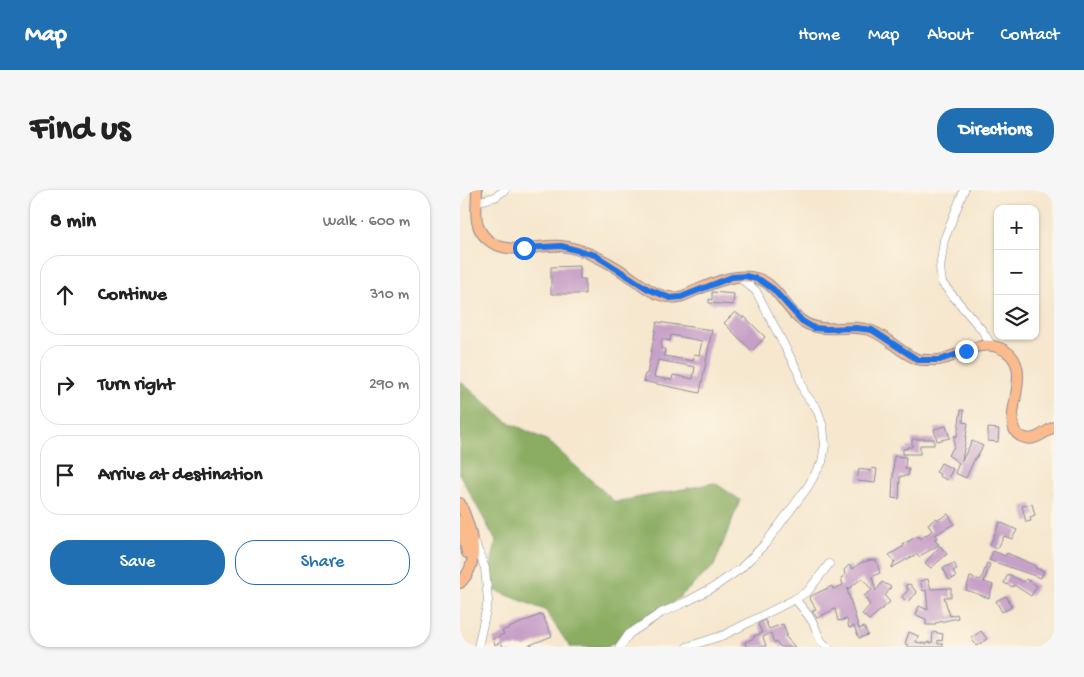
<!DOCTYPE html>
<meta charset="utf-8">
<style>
:root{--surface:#fff;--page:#f6f6f6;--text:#222;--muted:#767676;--line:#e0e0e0;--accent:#1f6fb2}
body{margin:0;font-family:"Gochi Hand",sans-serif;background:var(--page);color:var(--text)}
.controls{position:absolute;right:15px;top:15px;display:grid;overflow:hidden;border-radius:10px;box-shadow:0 1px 4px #0004}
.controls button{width:45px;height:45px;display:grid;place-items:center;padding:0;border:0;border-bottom:1px solid var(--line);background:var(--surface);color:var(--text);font:25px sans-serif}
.stop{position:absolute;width:15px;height:15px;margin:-11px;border:4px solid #1a73e8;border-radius:50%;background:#fff}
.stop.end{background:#1a73e8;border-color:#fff;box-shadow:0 1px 5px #0008}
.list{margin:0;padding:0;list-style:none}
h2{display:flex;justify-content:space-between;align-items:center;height:65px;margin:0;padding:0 20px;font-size:21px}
h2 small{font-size:16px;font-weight:400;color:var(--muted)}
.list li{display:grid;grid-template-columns:32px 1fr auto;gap:15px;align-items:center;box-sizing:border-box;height:80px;margin:0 10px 10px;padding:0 10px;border:1px solid var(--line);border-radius:20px}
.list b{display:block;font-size:19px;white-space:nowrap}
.list em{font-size:16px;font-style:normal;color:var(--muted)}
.actions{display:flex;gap:10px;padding:15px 20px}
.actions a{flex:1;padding:11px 0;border:1px solid var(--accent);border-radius:20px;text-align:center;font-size:18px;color:var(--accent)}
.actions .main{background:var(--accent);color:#fff}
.icon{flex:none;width:28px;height:28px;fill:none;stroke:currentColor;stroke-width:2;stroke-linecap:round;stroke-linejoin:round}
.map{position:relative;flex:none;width:594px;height:457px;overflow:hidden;border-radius:20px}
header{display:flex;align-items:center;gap:30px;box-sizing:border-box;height:70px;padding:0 25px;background:var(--accent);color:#fff}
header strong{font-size:24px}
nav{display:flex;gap:28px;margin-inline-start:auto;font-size:18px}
.intro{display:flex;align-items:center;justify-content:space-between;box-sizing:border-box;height:120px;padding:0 30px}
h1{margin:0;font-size:35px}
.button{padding:12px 22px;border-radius:20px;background:var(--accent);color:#fff;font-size:18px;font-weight:700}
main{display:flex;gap:30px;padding:0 30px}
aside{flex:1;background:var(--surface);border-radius:20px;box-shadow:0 1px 4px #0004}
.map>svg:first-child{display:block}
</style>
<header>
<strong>Map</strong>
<nav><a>Home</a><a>Map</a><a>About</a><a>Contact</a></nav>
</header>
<div class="intro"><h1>Find us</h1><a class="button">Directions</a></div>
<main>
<aside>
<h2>8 min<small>Walk · 600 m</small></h2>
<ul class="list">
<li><svg class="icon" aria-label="ahead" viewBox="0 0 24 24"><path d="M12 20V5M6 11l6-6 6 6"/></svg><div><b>Continue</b></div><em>310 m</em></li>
<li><svg class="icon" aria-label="right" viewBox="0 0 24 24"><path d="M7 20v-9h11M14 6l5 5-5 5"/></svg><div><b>Turn right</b></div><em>290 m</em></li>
<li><svg class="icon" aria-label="arrive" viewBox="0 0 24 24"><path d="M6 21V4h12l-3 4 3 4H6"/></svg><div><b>Arrive at destination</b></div></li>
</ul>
<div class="actions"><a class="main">Save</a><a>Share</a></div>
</aside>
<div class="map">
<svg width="594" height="457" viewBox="0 0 594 457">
<rect width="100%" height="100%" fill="#fcf5e5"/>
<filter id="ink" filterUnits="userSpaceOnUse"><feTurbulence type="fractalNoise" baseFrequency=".02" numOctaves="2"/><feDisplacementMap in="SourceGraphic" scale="10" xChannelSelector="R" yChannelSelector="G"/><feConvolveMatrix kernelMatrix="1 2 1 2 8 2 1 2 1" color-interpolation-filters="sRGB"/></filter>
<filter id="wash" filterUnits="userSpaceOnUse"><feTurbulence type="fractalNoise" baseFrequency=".0096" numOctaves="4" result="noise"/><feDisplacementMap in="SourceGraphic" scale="20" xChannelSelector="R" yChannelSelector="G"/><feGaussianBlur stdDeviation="1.12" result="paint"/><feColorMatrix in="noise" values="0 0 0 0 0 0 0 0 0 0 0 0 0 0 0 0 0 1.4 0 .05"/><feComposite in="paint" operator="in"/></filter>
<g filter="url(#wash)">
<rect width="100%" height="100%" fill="#f6e7ce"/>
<polygon fill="#8bad62" stroke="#536e60" points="0,191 46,231 88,251 155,312 255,293 280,310 254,376 194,430 147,457 110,457 85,420 27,397 36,351 0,285"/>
<g id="blocks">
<g fill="#c7a0c8" fill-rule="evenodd">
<polygon points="120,76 120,89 125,89 125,104 91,104 91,77"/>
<polygon points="252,102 274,104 273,115 249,113 249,109 252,110"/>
<polygon points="275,122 283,128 284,126 305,147 292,161 264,133"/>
<path d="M197,132L252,140L240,203L183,191L185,184H187ZM211,145L242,151L239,165L234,164L233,171L204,166L205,159H201L202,149L210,151ZM198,170L235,177L233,189L213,185L212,190L194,187Z"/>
<polygon points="501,220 504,220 503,232 508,233 502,271 512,251 523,256 516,268 515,268 506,288 495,283 499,273 488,265 494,257 494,246 497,246"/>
<polygon points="486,236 490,248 477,251 474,239"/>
<polygon points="528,238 539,239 538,252 528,251"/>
<polygon points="452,249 474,249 474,255 460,255 460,264 443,264 443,259 447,259 447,257 452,257"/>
<polygon points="434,266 446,267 445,279 449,279 448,286 440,286 439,309 432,308"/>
<polygon points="481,273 493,279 487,290 479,286 480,284 476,282"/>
<polygon points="412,278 417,279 415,293 397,291 399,279 411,281"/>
<polygon points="572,314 575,325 570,327 571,331 566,332 562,316"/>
<polygon points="488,324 494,334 475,345 477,348 474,349 479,355 458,367 457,364 431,378 435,371 434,372 429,365 444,356 443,354 458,346 460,349 472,341 468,334 477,328 478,330"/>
<polygon points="540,332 557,340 552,349 544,346 538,358 534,358 530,355"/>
<polygon points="480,356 487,364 471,378 465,373"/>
<polygon points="533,361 545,366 547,363 576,376 575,378 584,381 581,388 529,370"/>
<polygon points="411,370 416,370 420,383 412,387 416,401 422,392 431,397 425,406 430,412 409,430 402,424 410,415 404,406 412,400 402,388 390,398 387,399 399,439 404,437 408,445 399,448 394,436 389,438 387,429 378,431 375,419 357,428 352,421 356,419 349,407 372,396 373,399 383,395 381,388 385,385 384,380 389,375 393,379 400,373"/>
<polygon points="494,373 497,379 493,381 496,387 489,390 483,378"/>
<polygon points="527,373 530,374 524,392 533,395 529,408 506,400 510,387 521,390"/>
<polygon points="548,384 564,392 566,389 577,396 571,406 554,395 553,397 544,393"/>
<polygon points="468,389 471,399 491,398 491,407 484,407 490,426 497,424 498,428 475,433 475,435 466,435 466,429 456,425 459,416 468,420 466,400 463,401 460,391"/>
<polygon points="450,394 457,403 447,412 442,407 448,400 446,395"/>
<polygon points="546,406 552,417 542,422 536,411"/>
<polygon points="82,424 92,446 65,457 43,457 41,452 35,455 33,449 44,444 42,441"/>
<polygon points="305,430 309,439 323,434 327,445 325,446 335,457 321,457 316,452 314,453 311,443 303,447 306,456 286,457 285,452 294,448 294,446 302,443 298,434"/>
<polygon points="521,441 527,449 517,456 511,448"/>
<polygon points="449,442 458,446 456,452 467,454 467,452 472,453 473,442 483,444 482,451 478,450 478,454 483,454 483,457 448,457 448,455 445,454"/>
</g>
</g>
</g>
<g filter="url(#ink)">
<use href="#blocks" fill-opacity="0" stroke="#888b96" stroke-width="1"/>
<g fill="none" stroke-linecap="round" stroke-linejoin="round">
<g stroke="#888b96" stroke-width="9">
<g id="minor">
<polyline points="504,0 484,50 480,78 482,93 522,140 531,155"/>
<polyline points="16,12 35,7 45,0"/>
<polyline points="15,353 25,378 28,411 18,457"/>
<path d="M335,409C341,416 347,423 352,431C359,442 356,449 368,457"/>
<polyline points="160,457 169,444 201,423 226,412 254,397 280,379 305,354 347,298 362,272 365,255 363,237 357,219 344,202 338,182 296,101 279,87"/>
<polyline points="227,457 264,445 335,409 348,401 369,374"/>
</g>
</g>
<g stroke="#888b96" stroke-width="12">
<g id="major">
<path d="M17,0C17,18 12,36 27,49C47,67 78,54 101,56C126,59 149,72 169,86C182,95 194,105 209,107C218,109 226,105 234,101C254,93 278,81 299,89C318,96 326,120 342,131C364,146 389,132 412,141C428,147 440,163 457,169C460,170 464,170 468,170C473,170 478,171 483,169C502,164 520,150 540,158C581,175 536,232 560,246C564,248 569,250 574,248C581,246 588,240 594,237"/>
<path d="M0,313C11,337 23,372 0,393"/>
<polyline points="0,331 7,363"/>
</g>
</g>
<use href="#minor" stroke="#fff" stroke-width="8"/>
<use href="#major" stroke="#fbbb8d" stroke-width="10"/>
</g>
</g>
<g fill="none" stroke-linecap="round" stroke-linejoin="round" filter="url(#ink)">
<polyline stroke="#1a73e8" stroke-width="6" points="64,58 101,56 135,65 188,99 210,108 221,107 272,87 286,86 300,90 313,99 342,131 354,138 366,139 396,138 412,140 458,170 480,170 506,161"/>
</g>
</svg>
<div class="controls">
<button>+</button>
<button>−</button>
<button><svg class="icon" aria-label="layers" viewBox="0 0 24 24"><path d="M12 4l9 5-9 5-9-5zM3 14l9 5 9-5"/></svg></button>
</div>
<div class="stop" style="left:64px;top:58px"></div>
<div class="stop end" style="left:506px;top:161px"></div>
</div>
</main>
